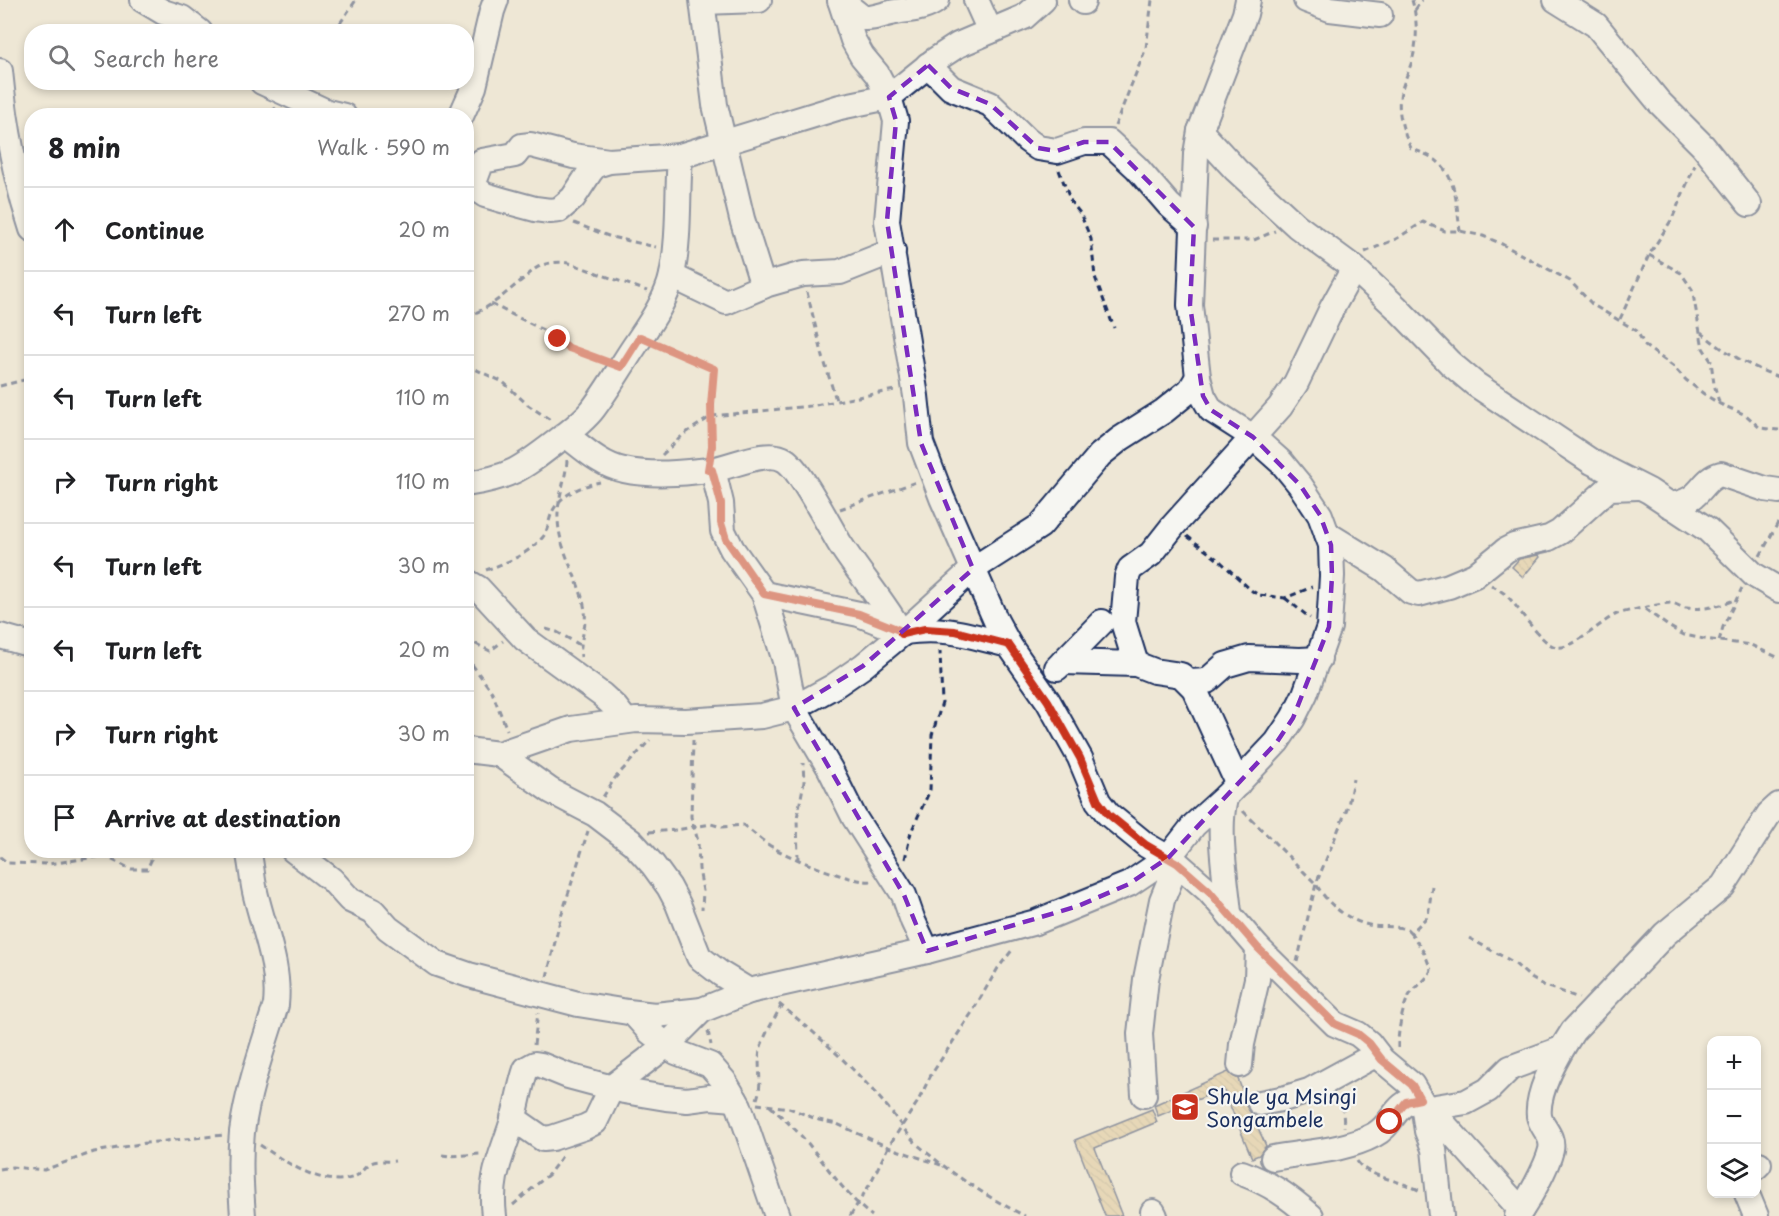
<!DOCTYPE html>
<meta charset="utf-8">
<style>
:root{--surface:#fff;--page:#f2f2f2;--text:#202124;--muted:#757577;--line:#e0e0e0}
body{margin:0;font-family:"Playpen Sans",sans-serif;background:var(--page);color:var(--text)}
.controls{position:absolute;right:18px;bottom:18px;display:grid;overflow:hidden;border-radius:12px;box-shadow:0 3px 9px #0003}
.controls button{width:54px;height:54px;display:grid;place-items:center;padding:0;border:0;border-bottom:2px solid var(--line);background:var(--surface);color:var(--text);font:30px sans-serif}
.stop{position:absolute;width:18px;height:18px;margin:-14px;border:4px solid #c8321e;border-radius:50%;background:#fff}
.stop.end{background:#c8321e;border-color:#fff;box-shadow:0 2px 6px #0008}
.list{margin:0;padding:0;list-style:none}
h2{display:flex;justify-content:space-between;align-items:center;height:78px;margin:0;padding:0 24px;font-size:26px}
h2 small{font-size:20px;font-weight:400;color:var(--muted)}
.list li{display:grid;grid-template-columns:39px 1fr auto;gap:18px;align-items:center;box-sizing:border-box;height:84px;padding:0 24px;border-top:2px solid var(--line)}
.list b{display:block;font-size:22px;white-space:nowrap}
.list em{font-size:20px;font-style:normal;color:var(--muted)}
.icon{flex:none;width:33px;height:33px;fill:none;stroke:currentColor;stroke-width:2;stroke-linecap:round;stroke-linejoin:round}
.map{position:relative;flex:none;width:1779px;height:1216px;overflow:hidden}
.search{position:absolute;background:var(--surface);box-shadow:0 3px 9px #0003;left:24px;top:24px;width:450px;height:66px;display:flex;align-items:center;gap:15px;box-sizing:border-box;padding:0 21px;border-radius:24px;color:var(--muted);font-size:22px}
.panel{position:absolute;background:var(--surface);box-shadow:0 3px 9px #0003;left:24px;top:108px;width:450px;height:750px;border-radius:24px}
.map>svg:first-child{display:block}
</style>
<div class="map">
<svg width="1779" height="1216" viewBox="0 0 1779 1216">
<defs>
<pattern id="building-back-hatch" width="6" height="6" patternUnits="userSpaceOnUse" patternTransform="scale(1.5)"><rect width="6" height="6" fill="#ddc493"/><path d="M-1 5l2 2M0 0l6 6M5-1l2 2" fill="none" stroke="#bda981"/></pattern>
</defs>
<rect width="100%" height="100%" fill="#eee7d6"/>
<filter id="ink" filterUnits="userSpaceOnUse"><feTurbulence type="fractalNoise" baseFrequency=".0167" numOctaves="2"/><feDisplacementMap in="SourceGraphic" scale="12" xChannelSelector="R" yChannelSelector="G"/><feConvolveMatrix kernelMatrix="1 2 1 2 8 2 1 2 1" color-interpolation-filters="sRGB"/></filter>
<g filter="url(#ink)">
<g fill="url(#building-back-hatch)" stroke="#1b2f5e" stroke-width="1.5">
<polygon points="1538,555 1540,557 1523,577 1512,567 1519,559"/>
<polygon points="1228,1072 1238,1079 1246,1100 1246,1106 1252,1114 1266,1146 1259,1155 1252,1158 1223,1089 1158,1116 1154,1105"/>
<polygon points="1152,1109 1157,1122 1095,1148 1122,1216 1105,1216 1075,1140"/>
</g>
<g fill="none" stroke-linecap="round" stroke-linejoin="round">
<g stroke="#1b2f5e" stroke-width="28">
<g id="minor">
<polyline points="143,0 163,12 182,18 200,32"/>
<polyline points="702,0 715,105 742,219 763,286"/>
<polyline points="840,0 853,40 862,56 877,74 889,97 896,121 887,221 916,396 921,443 942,498 996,621 1009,645 1048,701 1080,758 1098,801 1108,814 1146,845 1177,863 1209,891 1258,948 1335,1024 1358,1034 1369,1043 1382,1060 1412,1085 1423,1104 1427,1131 1434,1149 1441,1216"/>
<path d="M840,0L863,18C874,19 881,15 891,13C907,9 923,11 937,0"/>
<polyline points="976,0 990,31"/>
<polyline points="1081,0 1083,2"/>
<polyline points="1306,0 1330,9 1380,15"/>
<polyline points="1556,0 1596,25 1659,102 1703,146 1749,204"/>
<polyline points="703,2 759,0"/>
<polyline points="928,65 951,88 990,104 1027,140 1038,148 1057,151 1084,142 1109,142 1137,168 1169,205 1194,227"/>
<path d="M0,71C5,124 15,178 32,229"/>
<polyline points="262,82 327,112 344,116"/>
<polyline points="461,116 474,87 492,11 496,0"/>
<polyline points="1200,131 1236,170 1297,226 1354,268 1396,307 1450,363 1475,384 1592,462 1649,491 1708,530 1754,575 1779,590"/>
<polyline points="466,182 485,195 502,200 535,209 550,211 559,210 573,198 590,172 596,165 609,161 680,156 840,107 889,97 935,60 958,45 1024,17 1043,0"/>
<polyline points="472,188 482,161 515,155 522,146 531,145 573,156 609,161"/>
<polyline points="672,276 726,302 768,284 803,274 840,272 893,251"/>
<path d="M566,435C583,448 602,466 624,470C652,476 682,473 710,470C730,468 767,448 785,460C800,469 829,526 840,544C860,575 884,602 902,634"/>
<polyline points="713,470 721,503 723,531 732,549 764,594 785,661 794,708 830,769 854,817 904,895 913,921 927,951"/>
<path d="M466,484C511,477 521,469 556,442C569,432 583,422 593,409C608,389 620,368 634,347C648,326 667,300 672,275C680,237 677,194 680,156"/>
<path d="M1669,505C1703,502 1699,480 1721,474L1765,489L1779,491"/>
<polyline points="1327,534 1384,569 1411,592 1419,594 1449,586 1475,575 1506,550 1514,546 1549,538 1560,532 1609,488 1639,487"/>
<polyline points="466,581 478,588 525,639 602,695 615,707 626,721"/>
<polyline points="764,594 859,614 899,630"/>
<path d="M904,632C946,626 970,636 1009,645"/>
<polyline points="0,636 32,645"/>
<polyline points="1063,662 1136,664 1154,671 1181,675 1194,688 1238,784"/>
<polyline points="1136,664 1123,622 1127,577 1130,569 1151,554 1173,526 1280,407 1296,383 1332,308 1354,268"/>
<polyline points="1057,668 1102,622"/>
<polyline points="1190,682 1207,681 1225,665 1249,658 1300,660 1319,659"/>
<polyline points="466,750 499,754 571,729 636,720 686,721 762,716 794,708 834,686 863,666 904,632 973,569 1040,526 1100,455 1120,439 1164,411 1190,390 1198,377"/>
<polyline points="499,754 551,791 595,814 633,843 653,865 669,887 678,904 699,957 721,974 749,991"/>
<path d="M1226,796C1216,825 1226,880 1229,913"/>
<polyline points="293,850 332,880 350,900 373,911 388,928 437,964 469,975 578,1004 628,1012 655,1015 702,1010 749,991 927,951 1036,922 1129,884 1169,857 1194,825 1226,796 1277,742 1293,718 1305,694 1329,627 1332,576 1331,545 1320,515 1300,485 1282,463 1253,437 1211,410 1203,396 1198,377 1190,305 1196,154 1200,131 1245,14 1248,0"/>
<polyline points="633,1013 650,1032 676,1052 710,1065 724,1081 739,1106 777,1216"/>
<polyline points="1240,1065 1242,1044 1257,979 1258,948"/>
<polyline points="1144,1095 1140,1034 1146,979 1162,900 1177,863"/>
<polyline points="1260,1103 1286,1098 1309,1091 1377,1054"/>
<polyline points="1423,1104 1433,1112 1521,1210"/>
<polyline points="1429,1108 1466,1102 1488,1090 1510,1068 1561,1049"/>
<polyline points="513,1118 543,1139 552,1138 585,1127 595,1122 612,1087 667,1045 702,1010"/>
<path d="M1273,1158C1306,1152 1344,1151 1374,1135C1395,1124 1393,1102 1420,1099"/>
<polyline points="1756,1167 1759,1164"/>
<path d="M1242,1173C1271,1184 1288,1196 1311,1216"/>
<polyline points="1747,1194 1756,1216"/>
<polyline points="1153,1212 1155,1216"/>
<path d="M243,1216C241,1188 239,1160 242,1132C248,1088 263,1047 276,1005C280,967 265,933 256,896C252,881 252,866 248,850"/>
<path d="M494,1216C489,1176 502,1156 513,1120C518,1103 520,1086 526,1069L535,1064L541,1065L568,1076L624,1091L666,1098L687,1100L710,1097L735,1099"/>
<path d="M1517,1216C1528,1201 1547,1167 1551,1150C1554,1135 1541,1128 1539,1116C1536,1091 1560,1051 1573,1031L1665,934L1723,886L1769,814L1779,805"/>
</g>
</g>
<g stroke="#1b2f5e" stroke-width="3" stroke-dasharray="6 4.5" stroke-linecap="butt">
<path d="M1412,0C1417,17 1418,39 1413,57C1410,70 1402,84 1400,97C1397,112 1404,135 1411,148C1421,153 1433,156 1440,164C1457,181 1457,209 1460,231"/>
<polyline points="1415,10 1422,0"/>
<polyline points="334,32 356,0"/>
<polyline points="265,116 276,108"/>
<polyline points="1115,126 1146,48 1152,0"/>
<polyline points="1059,170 1071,202 1080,213 1091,239 1095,277 1114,328"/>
<polyline points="574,223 611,237 656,247"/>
<polyline points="1212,240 1254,240 1275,231"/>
<polyline points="1365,252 1396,239 1423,222 1445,231 1460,231 1483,236 1500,243 1570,281 1593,305 1637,331 1645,346 1674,367 1686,380 1704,394 1720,404 1746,415 1760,428 1779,430"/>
<polyline points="1649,255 1681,273 1692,289 1703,348 1711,361 1714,384 1719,402"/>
<polyline points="807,292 823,357 836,400"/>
<polyline points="491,304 549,333 569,348 604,361"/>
<path d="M466,316C489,310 504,294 522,280C528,276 533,269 540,266C549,262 563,261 572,264L647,291"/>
<polyline points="1620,319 1649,255 1672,219 1695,165"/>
<path d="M1701,332C1723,352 1751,367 1779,377"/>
<polyline points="659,344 714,369 711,451"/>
<polyline points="466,365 503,382 528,405 552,421"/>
<polyline points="0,386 32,378"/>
<polyline points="662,455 684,434 712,416 810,406 895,390"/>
<path d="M567,460C566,480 557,498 558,519C559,553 581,580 585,611C587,626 579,641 581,657"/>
<polyline points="840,509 916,482"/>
<polyline points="1187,536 1221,562 1252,591 1259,595 1285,598 1312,587"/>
<polyline points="1760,556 1779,521"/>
<path d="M486,570C508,562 527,555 543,537C548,530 548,523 551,515C558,495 581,486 600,482"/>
<path d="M1491,585C1498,589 1505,593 1510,599C1520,610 1543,646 1557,647C1574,650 1602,620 1617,614C1623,612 1663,603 1670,603C1676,603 1681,608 1687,608C1703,610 1722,606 1736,599"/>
<polyline points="1285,598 1310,618"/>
<polyline points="1645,609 1668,626 1684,635 1704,639 1751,645 1779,658"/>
<polyline points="546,629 557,632 580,645"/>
<polyline points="466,639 490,651 503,641"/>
<polyline points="1719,641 1723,627 1742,588"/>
<polyline points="466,656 492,692 507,730"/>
<polyline points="693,740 691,817 698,841 699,869 703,891 702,909"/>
<polyline points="603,797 615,778 650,740"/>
<path d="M1243,811L1316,884C1328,905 1348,921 1373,926C1384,927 1395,926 1407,929L1411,933"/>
<path d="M649,832L676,830L711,824L722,827L743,825C753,832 763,842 774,848C790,858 855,884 872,881"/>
<polyline points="0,857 8,863 48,864 104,856 131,869 147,869 156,850"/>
<polyline points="798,859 797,818 804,782 803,763"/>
<polyline points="905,859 911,832 930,790 932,735 942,703 940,651"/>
<polyline points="1469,938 1513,962 1531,978 1543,985 1579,998"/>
<polyline points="1297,962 1316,884 1348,806 1353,779"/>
<polyline points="547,977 560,920 588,831"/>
<path d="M779,1004C815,1032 853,1067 883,1102C895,1115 905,1133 918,1145C950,1173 987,1197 1025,1216"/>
<polyline points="708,1031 711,1045"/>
<polyline points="534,1045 538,1013"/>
<path d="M1398,1048C1397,1036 1403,1000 1412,992C1419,984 1427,980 1431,970L1425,954L1411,933L1428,916L1432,886"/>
<polyline points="1342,1095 1344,1127"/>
<path d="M757,1099C763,1083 757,1067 760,1050C764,1035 774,1020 781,1006"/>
<polyline points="757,1104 789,1108 819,1120 837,1124 888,1147 941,1165"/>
<path d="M770,1106C784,1119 798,1131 810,1146C830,1170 847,1197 872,1216"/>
<path d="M260,1145C284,1161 324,1189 354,1177C361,1174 363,1169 368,1165C374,1159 387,1162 395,1161"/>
<polyline points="442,1155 449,1156 481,1154"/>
<path d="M1357,1161C1366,1177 1404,1181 1420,1191"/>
<polyline points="0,1169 12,1167 44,1170 94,1152 146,1143 224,1135"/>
<polyline points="513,1205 549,1174 563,1155"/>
<polyline points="850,1216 870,1184 888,1147 917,1103 931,1075 971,1014 998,968 1013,949"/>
</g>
<use href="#minor" stroke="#f6f6f2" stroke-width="24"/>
</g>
</g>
<g fill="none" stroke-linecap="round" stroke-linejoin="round" filter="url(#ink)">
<polyline stroke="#c8321e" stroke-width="8" points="558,339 569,348 621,367 640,337 714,369 711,405 712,446 708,470 712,470 721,503 721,523 726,539 764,594 859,614 899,630 902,634 925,629 955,631 1009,645 1048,701 1080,758 1098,801 1108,814 1146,845 1177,863 1209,891 1258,948 1335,1024 1358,1034 1369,1043 1382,1060 1412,1085 1420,1099 1406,1102 1390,1122"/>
</g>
<path d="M0 0H1779V1216H0ZM928,65L951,88L990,104L1038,148L1057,151L1084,142H1109L1194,227L1190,305L1203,396L1211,410L1253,437L1300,485L1320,515L1331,545L1332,576L1329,627L1293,718L1277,742L1169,857L1129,884L1078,906L927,951L904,895L794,708L863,666L973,569L921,443L887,221L896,121L889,97Z" fill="#eee7d6" fill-opacity=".55" fill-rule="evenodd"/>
<path fill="none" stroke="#7b2cbf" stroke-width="4.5" stroke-dasharray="12 8" stroke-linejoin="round" d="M928,65L951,88L990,104L1038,148L1057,151L1084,142H1109L1194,227L1190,305L1203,396L1211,410L1253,437L1300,485L1320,515L1331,545L1332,576L1329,627L1293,718L1277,742L1169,857L1129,884L1078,906L927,951L904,895L794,708L863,666L973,569L921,443L887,221L896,121L889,97Z"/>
<defs>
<g id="school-square" transform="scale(1.5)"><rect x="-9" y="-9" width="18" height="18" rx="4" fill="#c8321e" stroke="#f6f6f2"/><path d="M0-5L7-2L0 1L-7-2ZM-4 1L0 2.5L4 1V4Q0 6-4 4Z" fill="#fff"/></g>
</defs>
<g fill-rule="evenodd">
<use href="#school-square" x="1185" y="1107"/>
</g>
<g text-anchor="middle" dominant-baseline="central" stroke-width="4.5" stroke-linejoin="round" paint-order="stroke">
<g font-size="20" fill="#1b2f5e" stroke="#f6f6f2" text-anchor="start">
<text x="1206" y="1096">Shule ya Msingi<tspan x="1206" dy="23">Songambele</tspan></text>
</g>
</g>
</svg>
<div class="controls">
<button>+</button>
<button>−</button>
<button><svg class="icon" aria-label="layers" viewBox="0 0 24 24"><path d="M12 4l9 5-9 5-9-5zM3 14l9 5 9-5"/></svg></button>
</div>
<div class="stop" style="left:1390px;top:1122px"></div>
<div class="stop end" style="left:558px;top:339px"></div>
<div class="search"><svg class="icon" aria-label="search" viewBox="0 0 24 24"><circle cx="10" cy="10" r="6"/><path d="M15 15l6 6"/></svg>Search here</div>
<section class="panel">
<h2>8 min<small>Walk · 590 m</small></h2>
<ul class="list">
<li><svg class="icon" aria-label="ahead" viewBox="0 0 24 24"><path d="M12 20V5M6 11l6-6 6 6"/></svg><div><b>Continue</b></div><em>20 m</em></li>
<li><svg class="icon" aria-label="left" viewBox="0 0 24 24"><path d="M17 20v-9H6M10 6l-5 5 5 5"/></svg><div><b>Turn left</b></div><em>270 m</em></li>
<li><svg class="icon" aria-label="left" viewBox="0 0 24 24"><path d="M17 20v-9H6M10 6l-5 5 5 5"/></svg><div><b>Turn left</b></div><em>110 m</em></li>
<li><svg class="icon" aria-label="right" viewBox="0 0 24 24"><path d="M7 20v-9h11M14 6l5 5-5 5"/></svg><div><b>Turn right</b></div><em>110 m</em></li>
<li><svg class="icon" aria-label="left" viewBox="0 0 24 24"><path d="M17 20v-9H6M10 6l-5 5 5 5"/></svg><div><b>Turn left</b></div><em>30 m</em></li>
<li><svg class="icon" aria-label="left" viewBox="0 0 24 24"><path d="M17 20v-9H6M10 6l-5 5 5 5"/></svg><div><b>Turn left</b></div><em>20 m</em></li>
<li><svg class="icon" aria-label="right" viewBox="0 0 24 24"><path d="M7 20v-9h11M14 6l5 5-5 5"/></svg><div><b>Turn right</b></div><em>30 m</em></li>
<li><svg class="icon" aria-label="arrive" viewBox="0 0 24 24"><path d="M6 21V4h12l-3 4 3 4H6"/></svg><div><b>Arrive at destination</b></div></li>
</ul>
</section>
</div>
